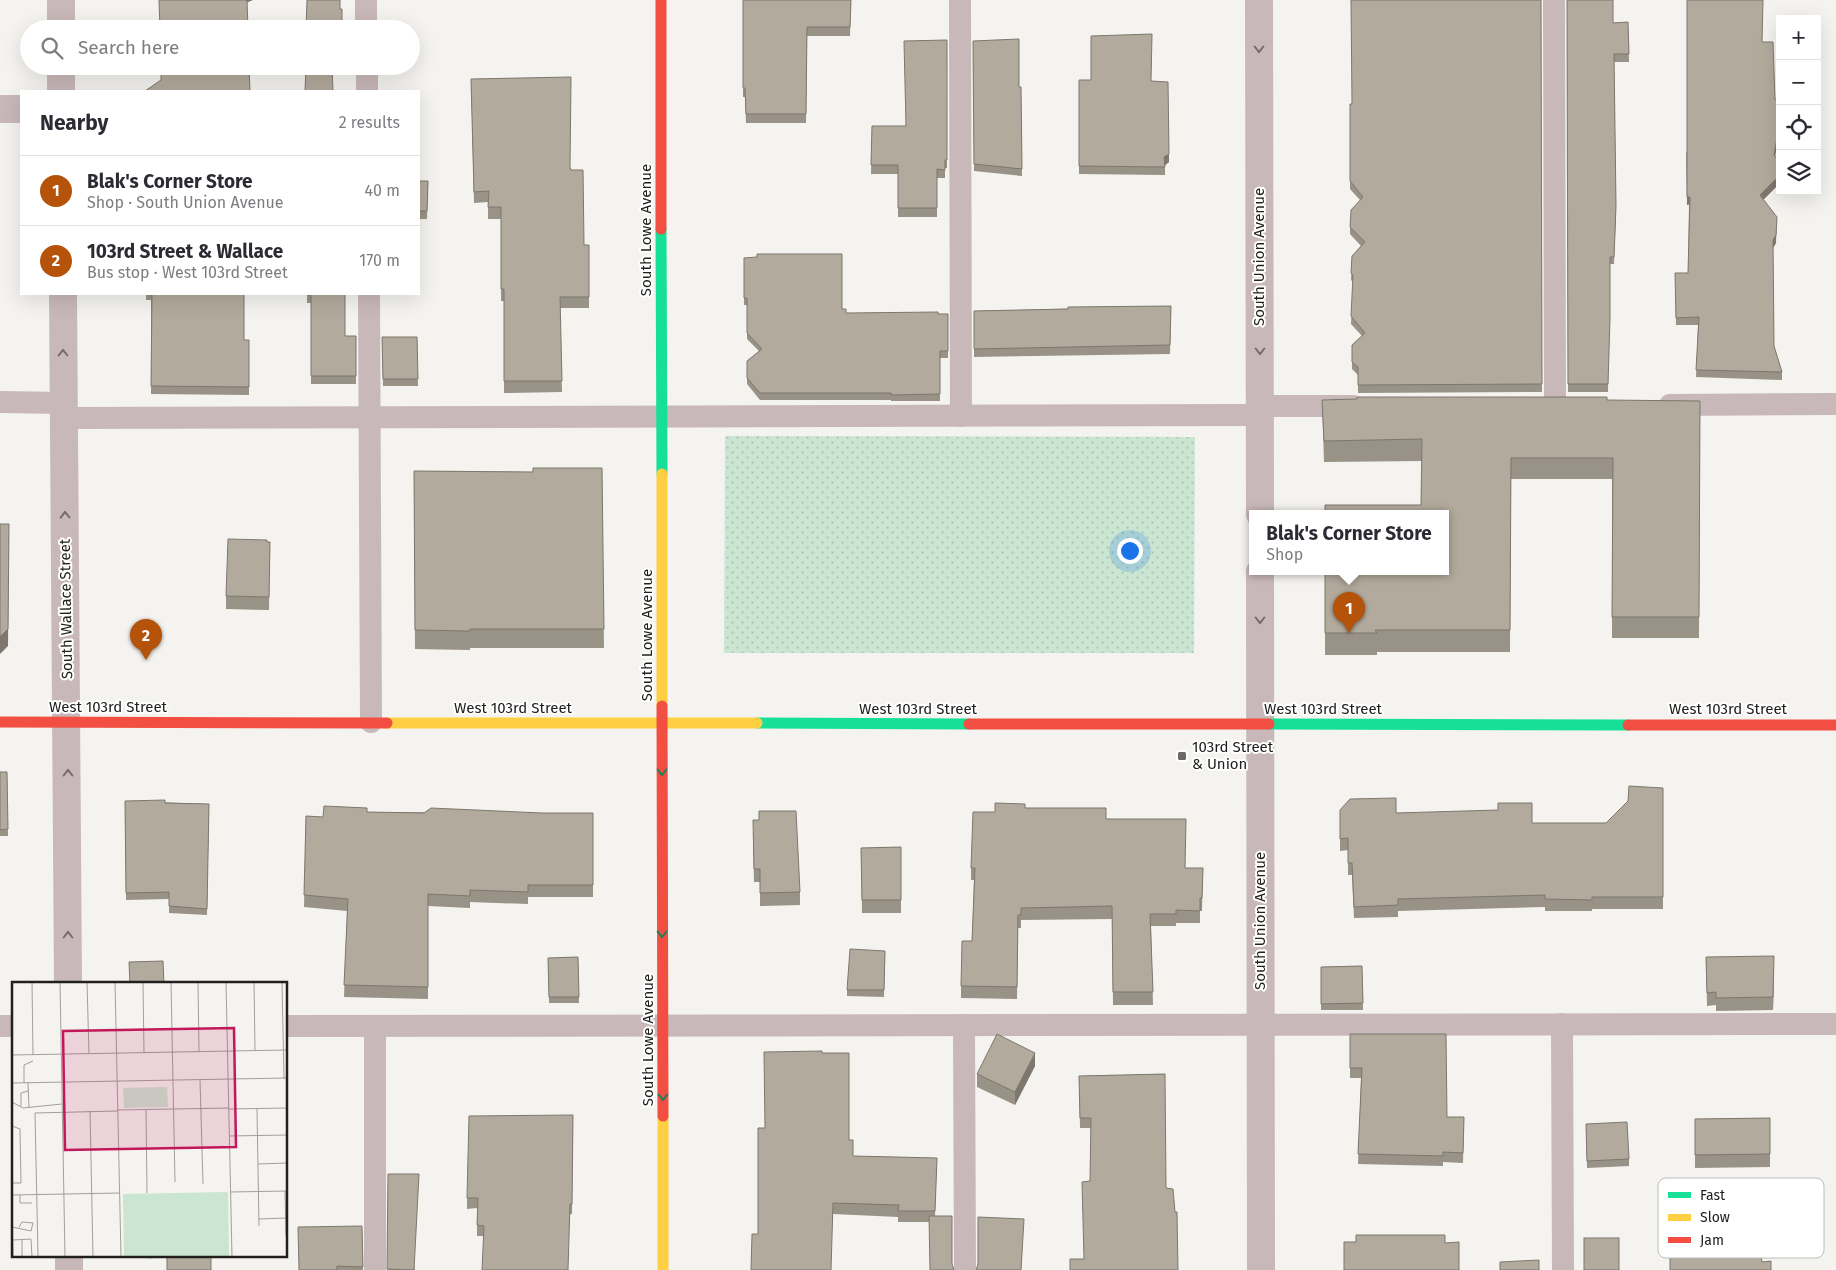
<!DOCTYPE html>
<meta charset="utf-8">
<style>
:root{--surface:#fff;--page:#f2f2f3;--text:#2b2b33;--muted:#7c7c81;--line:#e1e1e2;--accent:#b45309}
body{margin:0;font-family:"Fira Sans",sans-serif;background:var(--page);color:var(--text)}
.controls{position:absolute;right:15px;top:15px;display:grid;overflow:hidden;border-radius:0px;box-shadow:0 5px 20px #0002}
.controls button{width:45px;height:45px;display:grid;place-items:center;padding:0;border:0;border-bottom:1px solid var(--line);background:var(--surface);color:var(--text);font:25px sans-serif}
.you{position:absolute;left:1129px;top:550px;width:18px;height:18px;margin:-12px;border:4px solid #fff;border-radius:50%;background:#1a73e8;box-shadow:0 0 0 8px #1a73e833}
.badge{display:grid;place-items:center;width:32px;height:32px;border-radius:50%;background:var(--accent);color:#fff;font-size:16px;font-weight:700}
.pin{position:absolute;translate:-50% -41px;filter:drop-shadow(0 1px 2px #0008)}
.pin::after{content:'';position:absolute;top:26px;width:18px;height:15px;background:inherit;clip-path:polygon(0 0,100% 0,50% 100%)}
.popup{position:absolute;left:1249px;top:510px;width:200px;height:65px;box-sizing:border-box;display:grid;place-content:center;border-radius:0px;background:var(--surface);filter:drop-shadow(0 1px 4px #0005);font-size:16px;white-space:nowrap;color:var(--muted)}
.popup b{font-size:19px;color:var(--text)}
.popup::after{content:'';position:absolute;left:50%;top:100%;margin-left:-10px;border:10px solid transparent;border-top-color:var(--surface)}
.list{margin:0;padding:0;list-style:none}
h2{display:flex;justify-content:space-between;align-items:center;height:65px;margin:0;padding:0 20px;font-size:21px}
h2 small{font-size:16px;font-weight:400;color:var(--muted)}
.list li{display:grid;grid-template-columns:32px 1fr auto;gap:15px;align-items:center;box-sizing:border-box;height:70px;padding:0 20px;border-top:1px solid var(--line)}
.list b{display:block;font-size:19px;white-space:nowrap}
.list p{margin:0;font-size:16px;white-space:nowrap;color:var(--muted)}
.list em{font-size:16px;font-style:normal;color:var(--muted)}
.icon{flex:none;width:28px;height:28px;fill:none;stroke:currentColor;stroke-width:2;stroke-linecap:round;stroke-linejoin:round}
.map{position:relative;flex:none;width:1836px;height:1270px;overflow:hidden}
.search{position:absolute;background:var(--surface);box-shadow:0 5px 20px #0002;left:20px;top:20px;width:400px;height:55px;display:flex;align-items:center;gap:12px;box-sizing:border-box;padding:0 18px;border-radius:28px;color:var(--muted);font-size:19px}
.panel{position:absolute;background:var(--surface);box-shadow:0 5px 20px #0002;left:20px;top:90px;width:400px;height:205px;border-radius:0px}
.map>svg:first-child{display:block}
</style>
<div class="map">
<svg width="1836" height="1270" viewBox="0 0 1836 1270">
<defs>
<pattern id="grass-dots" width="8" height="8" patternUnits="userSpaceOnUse" patternTransform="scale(1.25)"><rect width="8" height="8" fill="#cae5d2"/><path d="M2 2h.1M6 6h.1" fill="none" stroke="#adc4b4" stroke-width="1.8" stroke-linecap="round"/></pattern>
</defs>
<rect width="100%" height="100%" fill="#f4f3ef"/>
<polygon fill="url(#grass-dots)" points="725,436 1195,437 1194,653 724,653"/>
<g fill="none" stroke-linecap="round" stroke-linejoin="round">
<g stroke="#c9b8b9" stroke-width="22">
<polyline points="366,0 366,29"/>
<polyline points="960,0 961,416"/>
<polyline points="1554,0 1555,405"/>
<polyline points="367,66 367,91"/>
<polyline points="369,294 371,722"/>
<polyline points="0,402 63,403"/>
<polyline points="1670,405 1836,404"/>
<polyline points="1260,406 1353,406"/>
<polyline points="64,418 1260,415"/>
<polyline points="1562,1024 1563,1270"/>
<polyline points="964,1025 965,1270"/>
<polyline points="0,1026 14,1026"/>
<polyline points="286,1026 1836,1024"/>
<polyline points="375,1026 375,1270"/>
</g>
<g stroke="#c9b8b9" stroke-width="28">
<polyline points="61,0 61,29"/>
<polyline points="1259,0 1260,514"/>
<polyline points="61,66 61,91"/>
<polyline points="0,109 21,109"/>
<polyline points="63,294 68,984"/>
<polyline points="1260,572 1261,1270"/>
<polyline points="69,1256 69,1270"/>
</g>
<g stroke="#16e098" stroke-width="11">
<polyline points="661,229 662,474"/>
<polyline points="757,723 969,724"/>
<polyline points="1269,724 1628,725"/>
</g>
<g stroke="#ffcf43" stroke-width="11">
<polyline points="662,474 662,706"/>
<polyline points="387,723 757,723"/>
<polyline points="663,1116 663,1270"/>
</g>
<g stroke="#f24e42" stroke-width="11">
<polyline points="661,0 661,229"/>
<polyline points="662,706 663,1116"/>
<polyline points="0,722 387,723"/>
<polyline points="969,724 1269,724"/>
<polyline points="1628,725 1836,725"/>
</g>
</g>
<g fill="#999286">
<polygon points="743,0 851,0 850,36 807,36 806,123 746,123 745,97 743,97"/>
<polygon points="1541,0 1542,392 1358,393 1358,375 1352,369 1352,345 1362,336 1351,324 1353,282 1351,280 1352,256 1361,246 1350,234 1350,227 1360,200 1350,189 1350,104 1352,104"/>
<polygon points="1567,0 1613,23 1628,22 1629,62 1614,62 1616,213 1614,264 1610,264 1608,392 1568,392"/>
<polygon points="947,40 947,168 945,168 945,178 937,178 937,217 898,217 898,174 871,174 872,126 905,126"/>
<polygon points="973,41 1019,87 1021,87 1022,176 974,171"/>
<polygon points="1763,42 1775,156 1780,170 1777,186 1763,200 1776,243 1773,248 1774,346 1782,372 1782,380 1696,377 1698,325 1676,325 1675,273 1688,273 1689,204 1687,205 1686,153"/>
<polygon points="471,79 570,168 584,245 589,245 589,308 560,308 562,392 504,393 504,301 501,301 501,219 488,219 488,202 474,203"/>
<polygon points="1079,80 1152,81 1169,162 1165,165 1165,175 1079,174"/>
<polygon points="419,181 428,181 427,219 419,219"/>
<polygon points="744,258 842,309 846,313 948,314 948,358 940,358 940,401 891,401 891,400 760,400 747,384 747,361 759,351 747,339 747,305 744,305"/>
<polygon points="146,294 244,294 244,340 249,340 249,395 151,394 151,300 146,300"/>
<polygon points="307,294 345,294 345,336 356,336 356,384 311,384 311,303 307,303"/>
<polygon points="1171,306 1170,354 974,357 974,311"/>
<polygon points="382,337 417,337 418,386 383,386"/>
<polygon points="1322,400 1700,401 1699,638 1612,638 1612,479 1511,479 1510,652 1377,652 1377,655 1325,655 1325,572 1421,505 1422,461 1324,462"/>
<polygon points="602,468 604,648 470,648 470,650 415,649 414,471 533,472"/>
<polygon points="267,542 270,542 269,610 226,609 226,596"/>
<polygon points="0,772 7,772 8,836 0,836"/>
<polygon points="1663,788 1663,909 1592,909 1592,911 1545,911 1545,907 1398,911 1398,917 1354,918 1352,875 1348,875 1348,850 1340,851 1340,810 1396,813 1532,823 1606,823"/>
<polygon points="125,801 209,804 207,915 169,913 169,899 126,900"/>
<polygon points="1025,808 1106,819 1186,868 1203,868 1202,911 1200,911 1200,923 1176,923 1176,926 1151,926 1153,1005 1113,1005 1112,919 1021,920 1021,928 1018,928 1017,999 961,998 961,986 972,941 974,880 971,880 971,868 995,812"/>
<polygon points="759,811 800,892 800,905 760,906 760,882 754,882 753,833 759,820"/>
<polygon points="367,812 542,813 593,813 593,897 528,897 528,904 470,902 470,908 428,906 428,999 344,997 347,911 304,907 306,816 323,817"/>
<polygon points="901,847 901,913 862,913 861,848"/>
<polygon points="885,951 884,997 847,996 847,990"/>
<polygon points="578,957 579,1003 549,1003 548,958"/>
<polygon points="1706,957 1774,969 1773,1010 1716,1011 1716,1005 1707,1006"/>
<polygon points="1362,966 1363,1010 1321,1010 1321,967"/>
<polygon points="1350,1034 1447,1117 1464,1117 1463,1163 1443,1162 1443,1166 1358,1164 1361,1078 1350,1078"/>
<polygon points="822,1053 849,1140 853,1156 937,1158 935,1216 929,1222 898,1222 898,1217 833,1214 758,1234 765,1128"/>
<polygon points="1035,1066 1015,1105 977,1087 977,1074"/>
<polygon points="1165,1074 1090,1181 1091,1128 1080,1128 1079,1076"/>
<polygon points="573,1115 572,1214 484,1236 477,1236 477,1208 467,1209 467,1198"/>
<polygon points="1770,1118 1770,1167 1695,1168 1695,1119"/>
<polygon points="1586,1124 1629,1159 1629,1166 1587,1168"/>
<polygon points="388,1174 415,1270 387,1270"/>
<polygon points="362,1226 363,1270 299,1270"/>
</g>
<g fill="#7d776d">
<polygon points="246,0 253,0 246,3"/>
<polygon points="1780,122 1780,130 1774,163 1774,155"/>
<polygon points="1169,154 1169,162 1164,166 1164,157"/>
<polygon points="1780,162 1780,170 1777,186 1760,203 1760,195"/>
<polygon points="1687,197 1690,197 1690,204 1687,205"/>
<polygon points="1777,217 1776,243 1773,248 1773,240"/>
<polygon points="9,524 8,646 0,654 0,637"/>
<polygon points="1774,956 1774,969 1773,1010 1773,997"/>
<polygon points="1035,1053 1035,1066 1015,1105 1015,1092"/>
</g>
<g fill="#b2aa9c" stroke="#7d776d">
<polygon points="159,0 247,0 248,29 160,29"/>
<polygon points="307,0 340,0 340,9 342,9 342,29 306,29"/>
<polygon points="743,0 851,0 850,27 807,27 806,114 746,114 745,88 743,88"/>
<polygon points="1351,0 1541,0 1542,384 1358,385 1358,367 1352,362 1352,345 1365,333 1351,316 1353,275 1351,273 1352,256 1365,242 1350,227 1351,210 1363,197 1350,181 1350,104 1352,104"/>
<polygon points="1567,0 1613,0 1613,23 1628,22 1629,54 1614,54 1616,206 1614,257 1610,257 1610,318 1608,384 1568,384"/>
<polygon points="1687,0 1763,0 1762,42 1773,42 1775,99 1780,102 1780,122 1774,155 1780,162 1777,178 1760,195 1777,217 1776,235 1773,240 1774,346 1782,372 1696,370 1699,317 1676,318 1675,273 1688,273 1690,197 1687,197"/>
<polygon points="1152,34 1151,81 1168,82 1169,154 1164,157 1165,167 1079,166 1079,80 1091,80 1091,36"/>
<polygon points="1019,39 1019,87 1021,87 1022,169 974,164 973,41"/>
<polygon points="947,40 947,160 945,160 945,170 937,169 937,208 898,208 898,165 871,165 872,126 906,126 904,41"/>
<polygon points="161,66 249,66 250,91 145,91 161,80"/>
<polygon points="306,67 332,67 333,91 305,91"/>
<polygon points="571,77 570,167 571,170 583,170 584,245 589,245 589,297 560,297 562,381 504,381 504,289 501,289 501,207 488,207 489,191 474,192 471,79"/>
<polygon points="419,181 428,181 427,211 419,211"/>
<polygon points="757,254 842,254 842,309 846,309 846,313 938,312 938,314 948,314 948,351 940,351 940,394 891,395 891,393 760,393 747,378 747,361 762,349 747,333 747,298 744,298 744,258 757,257"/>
<polygon points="152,294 244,294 244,340 249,340 249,387 151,386"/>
<polygon points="307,294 345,294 345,336 356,336 356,376 311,376 311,295 307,295"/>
<polygon points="1171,306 1170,345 974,349 974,311 1068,309 1068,307"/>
<polygon points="382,337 417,337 418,379 383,379"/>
<polygon points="1357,397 1607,397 1607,400 1700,401 1699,617 1612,617 1613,458 1511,458 1510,630 1375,630 1377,633 1325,633 1325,572 1445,572 1445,514 1325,514 1325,505 1421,505 1422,439 1324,441 1322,400 1357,399"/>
<polygon points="533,468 602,468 604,629 470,629 470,631 415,630 414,471 533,472"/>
<polygon points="0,524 9,524 8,629 0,637"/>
<polygon points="228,539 267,540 267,542 270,542 269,597 226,596"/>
<polygon points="0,772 7,772 8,829 0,830"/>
<polygon points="1629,786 1663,788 1663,897 1592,897 1592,900 1545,899 1545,895 1398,899 1398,905 1354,907 1352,863 1348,863 1348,838 1340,839 1340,810 1350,799 1396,798 1396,813 1498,810 1498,803 1532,803 1532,823 1606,823 1628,801"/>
<polygon points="165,800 165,803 209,804 207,909 169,906 169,892 126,893 125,801"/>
<polygon points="995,803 1025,804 1025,808 1106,808 1106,819 1186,819 1185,868 1203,868 1202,898 1200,898 1200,911 1176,910 1176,914 1150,914 1153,992 1113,992 1112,906 1021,908 1021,915 1018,915 1017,987 961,986 962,941 972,941 975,868 971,868 973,812 995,812"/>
<polygon points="324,806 367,808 367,812 424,813 431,808 542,813 593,813 593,885 528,885 528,892 470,890 470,896 428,894 428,987 344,985 348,899 304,895 306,816 323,817"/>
<polygon points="759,811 796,811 800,892 760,893 760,869 754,869 753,820 759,820"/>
<polygon points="901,847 901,900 862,900 861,848"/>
<polygon points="850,949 885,951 884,990 847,990"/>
<polygon points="1774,956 1773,997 1716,998 1716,992 1707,993 1706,957"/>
<polygon points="578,957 579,997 549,997 548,958"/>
<polygon points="163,961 164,984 130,984 129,962"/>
<polygon points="1362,966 1363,1003 1321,1004 1321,967"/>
<polygon points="997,1034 1035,1053 1015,1092 977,1074"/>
<polygon points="1350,1034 1446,1034 1447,1117 1464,1117 1463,1153 1443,1152 1443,1156 1358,1154 1362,1068 1350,1068"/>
<polygon points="822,1051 822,1053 849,1053 849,1140 853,1140 853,1156 937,1158 935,1211 898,1211 899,1205 833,1203 831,1270 751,1270 752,1234 758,1234 758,1128 765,1128 764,1052"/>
<polygon points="1165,1074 1166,1188 1173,1189 1175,1212 1177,1212 1178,1270 1070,1270 1070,1259 1084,1259 1082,1182 1090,1181 1091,1118 1080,1118 1079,1076"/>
<polygon points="573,1115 572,1204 570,1204 568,1270 482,1270 484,1226 477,1225 478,1198 467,1198 469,1116"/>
<polygon points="1770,1118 1770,1154 1695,1155 1695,1119"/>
<polygon points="1627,1122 1629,1159 1587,1161 1586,1124"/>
<polygon points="388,1174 419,1174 414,1270 387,1269"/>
<polygon points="929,1216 952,1216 952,1264 954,1270 930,1270"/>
<polygon points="978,1217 1024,1219 1021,1270 976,1270 978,1264"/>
<polygon points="362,1226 363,1267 337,1266 337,1270 299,1270 298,1227"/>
<polygon points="1356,1235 1445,1235 1445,1243 1459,1242 1459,1270 1344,1270 1344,1242 1356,1242"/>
<rect x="1584" y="1238" width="35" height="32"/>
<rect x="167" y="1256" width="44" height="14"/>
<polygon points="1761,1256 1762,1262 1771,1261 1771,1270 1670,1270 1670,1257"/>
<polygon points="1539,1260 1539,1270 1500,1270 1500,1262"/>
</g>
<defs><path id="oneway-chevron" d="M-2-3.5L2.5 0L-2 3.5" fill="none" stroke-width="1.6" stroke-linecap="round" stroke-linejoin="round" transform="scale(1.25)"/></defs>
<g stroke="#766c6c">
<use href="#oneway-chevron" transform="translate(1259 49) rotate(90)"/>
<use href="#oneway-chevron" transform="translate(1260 351) rotate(90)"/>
<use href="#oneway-chevron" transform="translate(63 353) rotate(-90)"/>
<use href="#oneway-chevron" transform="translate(65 515) rotate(-91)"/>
<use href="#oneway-chevron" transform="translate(1260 620) rotate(90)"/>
<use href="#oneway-chevron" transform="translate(68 773) rotate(-90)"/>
<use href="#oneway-chevron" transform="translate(68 935) rotate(-90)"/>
</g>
<g stroke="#1c805b">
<use href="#oneway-chevron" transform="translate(662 772) rotate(90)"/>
<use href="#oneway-chevron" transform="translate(662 934) rotate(90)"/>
<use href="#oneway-chevron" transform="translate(663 1097) rotate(90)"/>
</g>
<rect fill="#6c6a67" stroke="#fff" stroke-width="2" x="1177" y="751" width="10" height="10" rx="2.5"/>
<g text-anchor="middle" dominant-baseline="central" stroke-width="4" stroke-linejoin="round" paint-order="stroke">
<g font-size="15" fill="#22201e" stroke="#fff">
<text transform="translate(646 230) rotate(-90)">South Lowe Avenue</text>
<text transform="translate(1259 257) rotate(-90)">South Union Avenue</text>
<text transform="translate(66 609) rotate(-91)">South Wallace Street</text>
<text transform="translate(647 635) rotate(-90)">South Lowe Avenue</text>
<text x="108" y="707">West 103rd Street</text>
<text x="513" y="708">West 103rd Street</text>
<text x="918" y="709">West 103rd Street</text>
<text x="1323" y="709">West 103rd Street</text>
<text x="1728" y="709">West 103rd Street</text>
<text transform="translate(1260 921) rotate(-90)">South Union Avenue</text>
<text transform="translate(648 1040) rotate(-90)">South Lowe Avenue</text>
</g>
<g font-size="15" fill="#22201e" stroke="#fff" text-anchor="start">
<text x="1192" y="747">103rd Street<tspan x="1192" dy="17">&amp; Union</tspan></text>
</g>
</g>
<g transform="translate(12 982)">
<rect width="275" height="275" fill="#f4f3ef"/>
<path d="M155,105L156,125L112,126L111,106Z" fill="#cae5d2"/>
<path d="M216,210L217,275H112L111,212Z" fill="#cae5d2"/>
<path d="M131 270a7 7 0 1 1 14 0a7 7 0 1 1-14 0Z" fill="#cae5d2"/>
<path fill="none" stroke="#a09f9b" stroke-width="1" d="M20,0L21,73M48,0L53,275M75,0L77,72M103,0L109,275M131,0L132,71M159,0L163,200M186,0L187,70M214,0L220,275M242,0L243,69M270,0L272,97M0,73L275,68M188,98L191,202M0,101L275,96M12,101V83L21,79M16,101L17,126M0,120L11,126L50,122M9,124V111L16,109M134,127L135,211M217,127L275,126M245,127L247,244M106,128L217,126M78,129L81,275M0,144L8,147L9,201H0M218,154L275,153M246,182L275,181M273,209L274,254M219,210L275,209M0,213L107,211M8,213V221H20M0,226L1,275M247,237L275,236M0,245L19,249L21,241L10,240L7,245M1,258L19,257L20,275M10,258V275M26,275L23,131L106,129"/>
<path fill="#c2185b" fill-opacity="0.15" stroke="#c2185b" stroke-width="2.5" d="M222,46L224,165L53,168L51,49Z"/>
<rect width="275" height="275" fill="none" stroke="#22201e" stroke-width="2.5"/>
</g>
<rect x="1658" y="1178" width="166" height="80" rx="8" fill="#fff" stroke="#bdbcbc" stroke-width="1"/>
<rect x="1668" y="1192" width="23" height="6" fill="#16e098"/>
<rect x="1668" y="1214" width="23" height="7" fill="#ffcf43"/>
<rect x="1668" y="1237" width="23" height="6" fill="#f24e42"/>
<g font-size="14" fill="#22201e">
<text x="1700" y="1200">Fast</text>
<text x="1700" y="1222">Slow</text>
<text x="1700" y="1245">Jam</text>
</g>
</svg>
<div class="controls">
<button>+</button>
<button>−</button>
<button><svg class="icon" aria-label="locate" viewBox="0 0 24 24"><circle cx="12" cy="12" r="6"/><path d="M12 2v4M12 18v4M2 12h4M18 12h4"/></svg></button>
<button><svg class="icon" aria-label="layers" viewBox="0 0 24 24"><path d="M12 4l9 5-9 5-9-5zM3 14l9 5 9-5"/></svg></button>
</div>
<div class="you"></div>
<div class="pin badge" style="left:1349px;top:633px">1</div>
<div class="popup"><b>Blak's Corner Store</b>Shop</div>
<div class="pin badge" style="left:146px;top:660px">2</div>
<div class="search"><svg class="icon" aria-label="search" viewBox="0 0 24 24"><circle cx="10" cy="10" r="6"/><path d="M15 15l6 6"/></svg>Search here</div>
<section class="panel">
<h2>Nearby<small>2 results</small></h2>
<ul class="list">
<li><span class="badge">1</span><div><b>Blak's Corner Store</b><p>Shop · South Union Avenue</p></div><em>40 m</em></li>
<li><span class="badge">2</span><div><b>103rd Street &amp; Wallace</b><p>Bus stop · West 103rd Street</p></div><em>170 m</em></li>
</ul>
</section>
</div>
